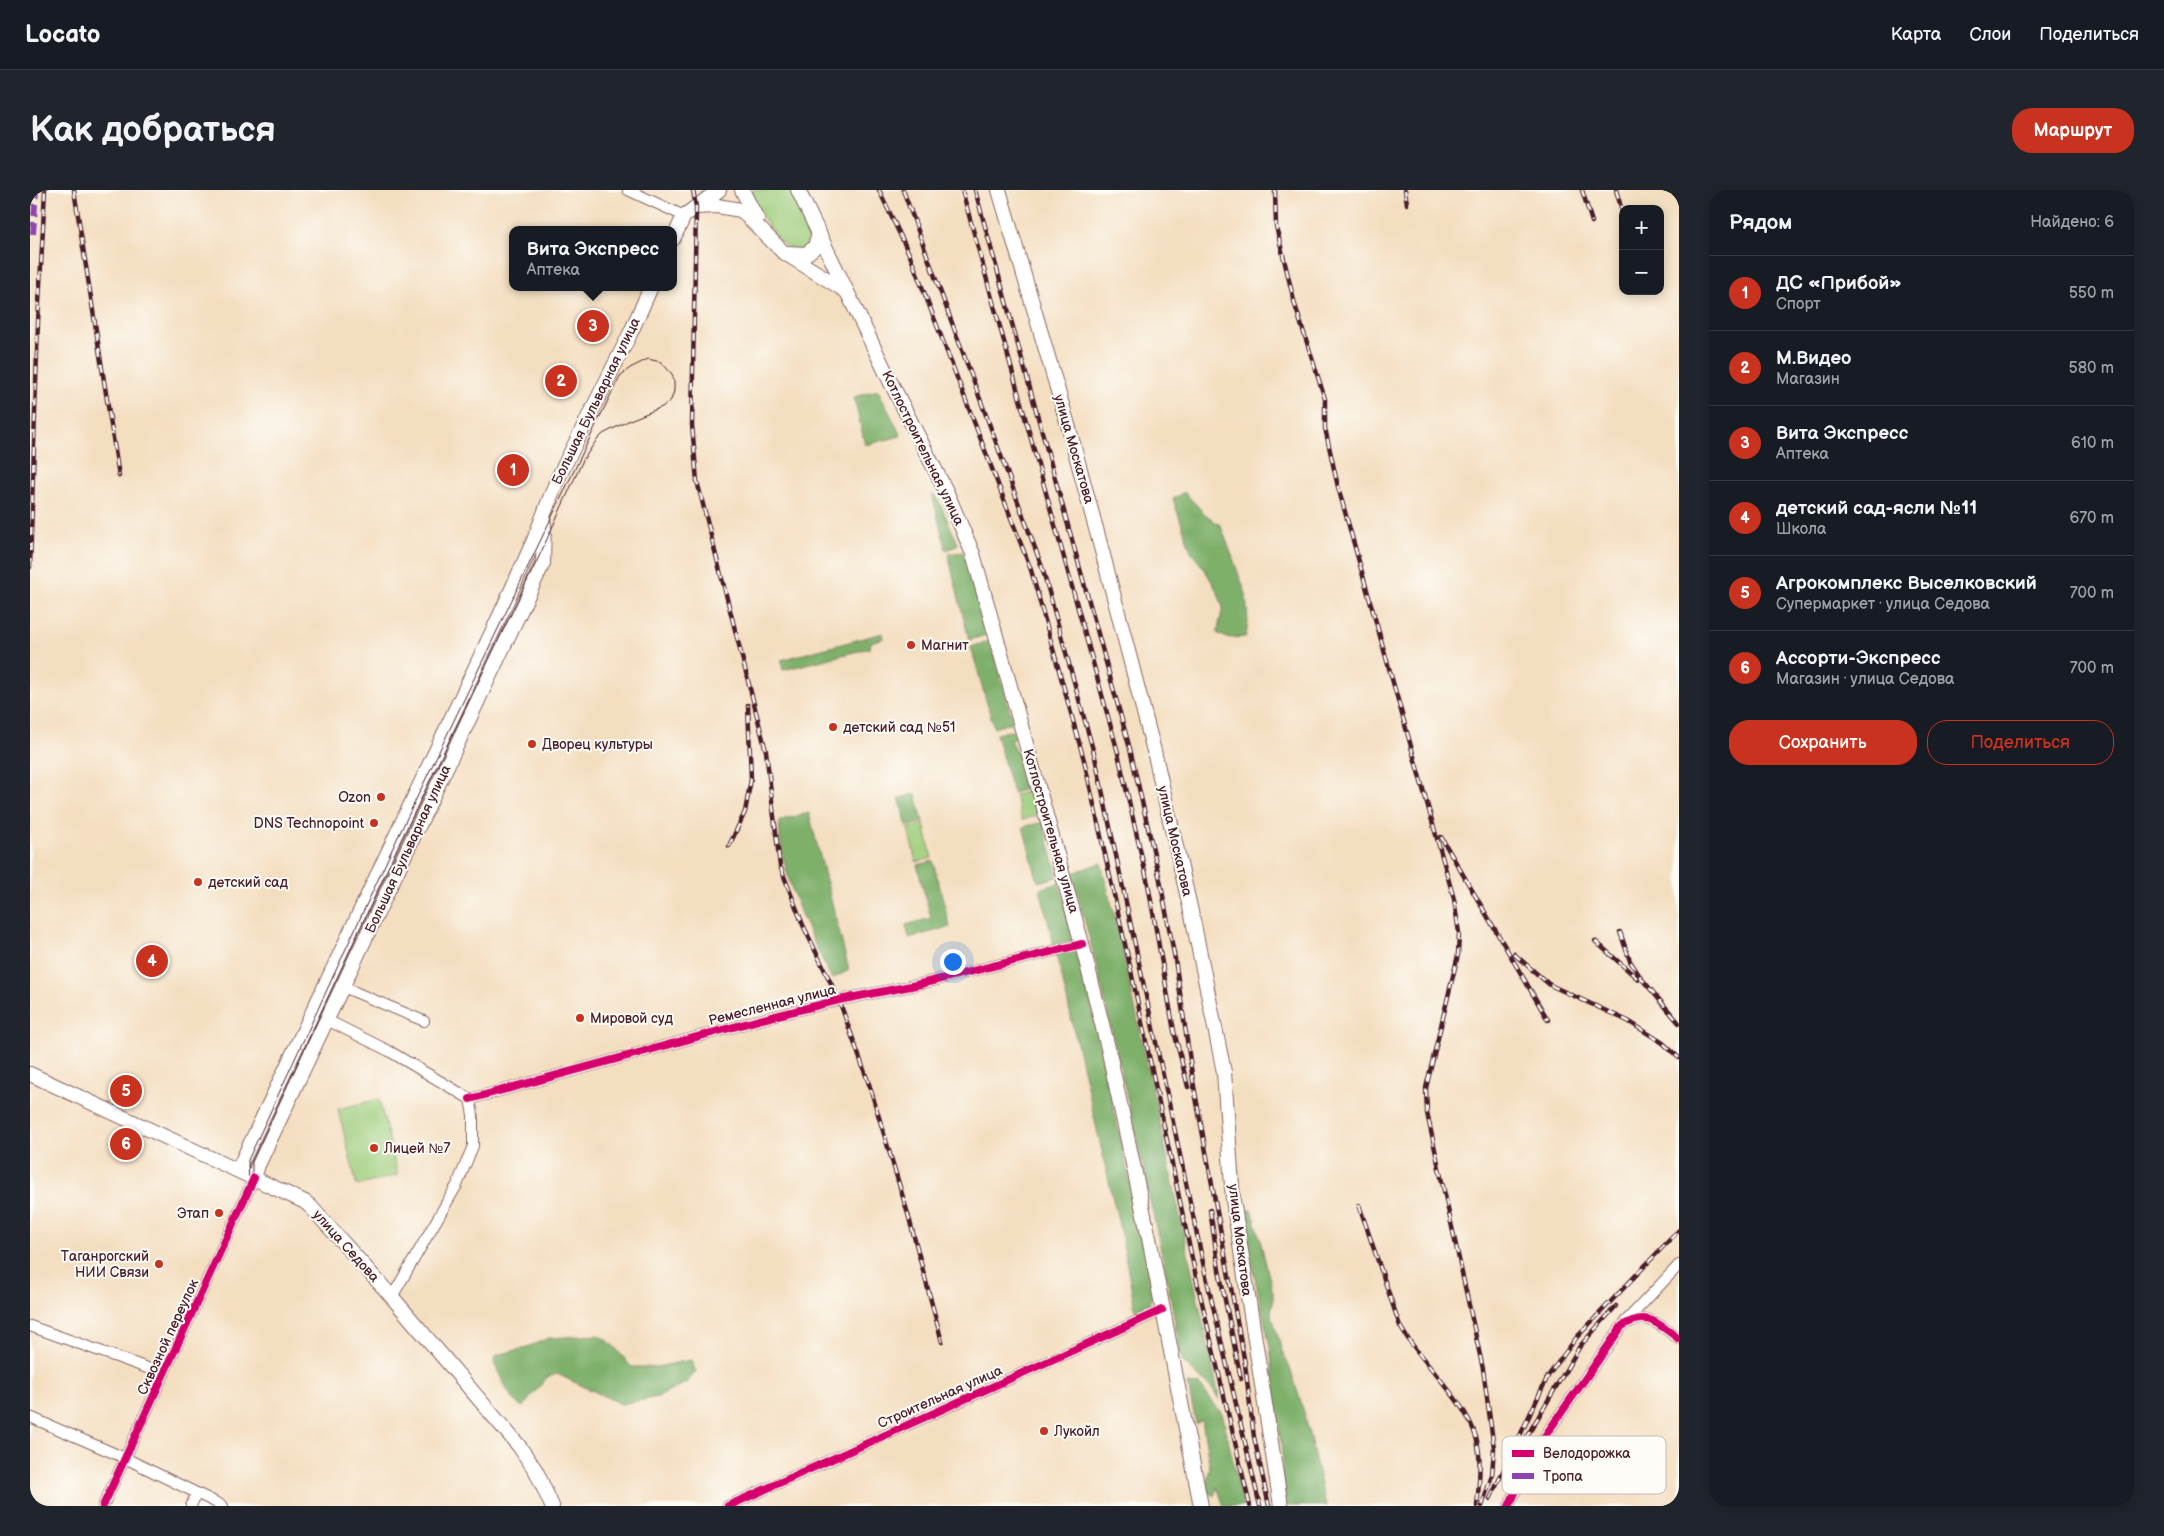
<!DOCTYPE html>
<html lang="ru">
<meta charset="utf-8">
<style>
:root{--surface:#171b24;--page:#20242c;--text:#f1f3f6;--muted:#9ea1a6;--line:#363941;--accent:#c8321e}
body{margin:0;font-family:"Balsamiq Sans",sans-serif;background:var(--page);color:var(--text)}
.controls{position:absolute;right:15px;top:15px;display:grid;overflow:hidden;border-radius:10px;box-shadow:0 2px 12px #0003}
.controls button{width:45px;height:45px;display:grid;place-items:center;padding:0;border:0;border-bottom:1px solid var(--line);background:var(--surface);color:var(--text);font:25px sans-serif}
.you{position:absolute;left:922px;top:771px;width:18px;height:18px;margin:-12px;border:4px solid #fff;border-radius:50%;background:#1a73e8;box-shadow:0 0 0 8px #1a73e833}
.badge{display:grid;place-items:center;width:32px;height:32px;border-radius:50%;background:var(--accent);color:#fff;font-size:16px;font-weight:700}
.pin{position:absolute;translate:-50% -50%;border:2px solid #fff;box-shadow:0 1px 5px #0006}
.popup{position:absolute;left:479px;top:36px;width:168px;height:65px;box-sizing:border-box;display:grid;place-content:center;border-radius:10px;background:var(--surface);filter:drop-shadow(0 1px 4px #0005);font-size:16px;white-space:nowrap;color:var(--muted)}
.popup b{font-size:19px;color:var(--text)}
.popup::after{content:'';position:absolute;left:50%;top:100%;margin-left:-10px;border:10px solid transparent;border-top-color:var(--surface)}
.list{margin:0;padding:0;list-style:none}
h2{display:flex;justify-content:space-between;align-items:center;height:65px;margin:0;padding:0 20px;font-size:21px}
h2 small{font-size:16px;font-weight:400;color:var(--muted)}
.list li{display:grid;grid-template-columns:32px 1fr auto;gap:15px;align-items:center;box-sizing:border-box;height:75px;padding:0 20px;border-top:1px solid var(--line)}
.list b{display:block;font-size:19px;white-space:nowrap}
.list p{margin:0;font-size:16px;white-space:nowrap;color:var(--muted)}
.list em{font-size:16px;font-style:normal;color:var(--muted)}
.actions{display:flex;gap:10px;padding:15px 20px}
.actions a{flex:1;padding:11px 0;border:1px solid var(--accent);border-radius:20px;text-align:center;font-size:18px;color:var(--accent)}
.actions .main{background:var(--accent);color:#fff}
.map{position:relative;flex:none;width:1649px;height:1316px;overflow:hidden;border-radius:20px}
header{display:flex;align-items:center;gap:30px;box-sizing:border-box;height:70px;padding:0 25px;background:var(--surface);border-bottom:1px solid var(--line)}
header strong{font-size:24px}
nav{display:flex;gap:28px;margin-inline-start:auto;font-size:18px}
.intro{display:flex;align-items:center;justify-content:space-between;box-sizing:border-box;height:120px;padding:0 30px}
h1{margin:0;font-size:35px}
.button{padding:12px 22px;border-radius:20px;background:var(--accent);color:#fff;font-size:18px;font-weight:700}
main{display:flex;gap:30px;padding:0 30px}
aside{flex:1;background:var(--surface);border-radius:20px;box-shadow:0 2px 12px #0003}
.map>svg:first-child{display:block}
</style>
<header>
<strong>Locato</strong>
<nav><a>Карта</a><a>Слои</a><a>Поделиться</a></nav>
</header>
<div class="intro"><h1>Как добраться</h1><a class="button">Маршрут</a></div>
<main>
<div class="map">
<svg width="1649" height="1316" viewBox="0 0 1649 1316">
<rect width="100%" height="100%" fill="#fdfcf7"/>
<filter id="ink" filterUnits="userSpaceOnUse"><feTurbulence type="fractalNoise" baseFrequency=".02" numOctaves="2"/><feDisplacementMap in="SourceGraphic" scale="10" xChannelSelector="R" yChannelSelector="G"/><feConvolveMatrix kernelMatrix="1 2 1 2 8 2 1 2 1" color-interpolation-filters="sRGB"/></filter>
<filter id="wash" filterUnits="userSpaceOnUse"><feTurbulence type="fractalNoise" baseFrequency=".0096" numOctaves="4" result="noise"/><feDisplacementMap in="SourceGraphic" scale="20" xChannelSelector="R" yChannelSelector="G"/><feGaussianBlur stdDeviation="1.12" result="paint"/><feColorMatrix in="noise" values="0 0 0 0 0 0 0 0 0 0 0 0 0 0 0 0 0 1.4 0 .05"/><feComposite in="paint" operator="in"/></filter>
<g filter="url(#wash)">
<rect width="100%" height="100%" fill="#f4dec0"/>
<g fill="#9ecd7b" stroke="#747653">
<path d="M717,0H760L780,44L774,59C767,60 761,60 755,56C744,47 724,14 717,0Z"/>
<polygon points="1002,601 1009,625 992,630 985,605"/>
<polygon points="894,634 902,668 886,672 878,638"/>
<polygon points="349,909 368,985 327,996 308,919"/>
</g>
<g fill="#7eb06b" stroke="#64684b">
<polygon points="848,200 871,246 835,255 824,207"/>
<polygon points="1154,302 1175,324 1191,336 1216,404 1218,433 1216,447 1197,448 1187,443 1193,417 1188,403 1174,378 1162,364 1143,309"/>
<polygon points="902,304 907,307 928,354 924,357 916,360"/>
<polygon points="933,362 957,440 956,445 939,450 918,364"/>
<polygon points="853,443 854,448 841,452 840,458 753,480 751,470"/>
<polygon points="960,451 983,532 964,538 941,457"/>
<polygon points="980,541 985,542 986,547 981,551 983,557 995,571 1002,597 983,603 966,544"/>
<polygon points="886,604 893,632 877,636 869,608"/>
<path d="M779,623L819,780L802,789C777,740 751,688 749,632L751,630Z"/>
<polygon points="1013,632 1028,687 1008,692 993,637"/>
<polygon points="903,671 920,737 879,748 876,735 901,728 887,675"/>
<polygon points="1071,673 1089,744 1190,1211 1182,1199 1152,1171 1135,1078 1100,920 1066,773 1042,683"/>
<polygon points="1029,693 1047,750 1024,755 1010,699"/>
<polygon points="1048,756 1124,1102 1116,1120 1106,1125 1092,1048 1026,762"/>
<polygon points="1217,1020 1221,1020 1225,1029 1243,1103 1243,1112 1241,1122 1252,1161 1260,1178 1274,1222 1296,1316 1257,1316 1251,1289 1253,1273 1240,1157 1213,1033 1212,1026"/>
<path d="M567,1145C582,1151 591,1164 601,1177H626L661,1170L666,1182L656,1193L628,1207L591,1214L527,1184L517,1187L493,1217C479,1210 471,1187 464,1173L467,1165L495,1158L519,1148Z"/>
<path d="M1158,1194L1170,1195C1178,1204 1182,1216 1192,1222L1213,1316H1194L1187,1297L1184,1306L1179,1303L1177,1290L1180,1278L1172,1230L1166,1234Z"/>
</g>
</g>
<g filter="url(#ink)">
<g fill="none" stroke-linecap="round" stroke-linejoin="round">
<g stroke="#86625f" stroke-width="12">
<g id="minor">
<polyline points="598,0 654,26"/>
<polyline points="313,797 394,831"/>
<polyline points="297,830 359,861 440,909 443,925 443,956 427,995 362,1107"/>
<polyline points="440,909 729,830 809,810 886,795 1052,754"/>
<polyline points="1595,1132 1649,1075"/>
<polyline points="0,1136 134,1184"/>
<polyline points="0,1227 95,1268 193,1316"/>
<polyline points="73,1316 224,988"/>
<polyline points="161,1316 166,1304"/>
<polyline points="698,1316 1132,1120"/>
<path d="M1479,1316L1503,1263L1592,1136C1618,1120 1628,1134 1649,1149"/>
</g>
</g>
<g stroke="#86625f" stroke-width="16">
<g id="major">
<polyline points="712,0 727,29"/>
<polyline points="768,0 861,193 917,303 943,364 1052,754 1078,858 1120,1053 1171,1316"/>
<polyline points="969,0 1038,235 1072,361 1124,561 1163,730 1194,882 1203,1010 1251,1316"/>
<polyline points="666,17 687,16 711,20 753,62 816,101"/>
<polyline points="643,49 654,26 689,0"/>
<polyline points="758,63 776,64 785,57 789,43"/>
<polyline points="0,884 275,1012 281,1017 362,1107 489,1256 506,1281 522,1316"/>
<polyline points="208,980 473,419 504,350 527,290 600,144 621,97"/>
<polyline points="224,988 228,975 513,373 514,334"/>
</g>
</g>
<use href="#minor" stroke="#fff" stroke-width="10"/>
<use href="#major" stroke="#fff" stroke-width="14"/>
<polyline stroke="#4a1f2b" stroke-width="1" points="71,1316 219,995 218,970 365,653 579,208 590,186 600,178 618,169 631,172 642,184 644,191 644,201 641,210 632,217 600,230 573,244 566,251 553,270 507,371 369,654 222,972 222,996 75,1316"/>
<g stroke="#4a1f2b" stroke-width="4.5">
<g id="rail">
<polyline points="44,0 89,286"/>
<polyline points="663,0 666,17 662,235 667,291 736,561 750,676 773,735 809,810 839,894 878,1024 912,1152"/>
<polyline points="849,0 881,68 1001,380 1054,570 1101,781 1166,1087 1220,1316"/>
<polyline points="873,0 1012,377 1065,567 1175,1082 1230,1316"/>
<polyline points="932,0 1087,559 1118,694 1144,841 1158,897"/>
<polyline points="945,0 1100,559 1130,690 1145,769 1163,891 1215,1174 1224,1247 1239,1316"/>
<polyline points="1245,0 1246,36 1265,115 1295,209 1295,238 1308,297 1424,709 1429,743 1428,765 1396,898 1397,923 1453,1179 1464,1258 1462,1285 1452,1316"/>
<polyline points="1375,0 1377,14"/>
<polyline points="1552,0 1562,32"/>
<polyline points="1586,0 1593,24"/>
<polyline points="0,377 8,132 15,0"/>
<polyline points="1411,647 1518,830"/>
<polyline points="699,656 715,622 721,589 718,515"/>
<polyline points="1590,742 1600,771 1611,788 1649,833"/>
<polyline points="1565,751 1608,789"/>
<polyline points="1484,764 1520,795 1598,831 1633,853 1649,868"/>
<path d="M1329,1015L1370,1136C1390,1173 1434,1207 1446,1247C1452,1266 1449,1296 1447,1316"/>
<polyline points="1180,1020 1189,1080 1211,1189"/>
<polyline points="1496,1248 1550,1156 1586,1116"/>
<polyline points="1460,1309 1518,1186 1547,1147 1649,1040"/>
</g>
</g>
<use href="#rail" stroke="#fdfcf7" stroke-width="2.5" stroke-dasharray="8" stroke-linecap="butt"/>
<polyline stroke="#8e44ad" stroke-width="6" stroke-dasharray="12 6" stroke-linecap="butt" points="3,44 6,0"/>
<g stroke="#fdfcf7" stroke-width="11">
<g id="cycleway">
<polyline points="440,909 729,830 809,810 886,795 1052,754"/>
<polyline points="73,1316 224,988"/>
<polyline points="698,1316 1132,1120"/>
<path d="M1479,1316L1503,1263L1592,1136C1618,1120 1628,1134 1649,1149"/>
</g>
</g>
<use href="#cycleway" stroke="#d6006c" stroke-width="8"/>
</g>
</g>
<g fill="#c8321e" stroke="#fdfcf7" stroke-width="2">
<circle cx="881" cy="455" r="5"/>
<circle cx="803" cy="537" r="5"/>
<circle cx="502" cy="554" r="5"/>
<circle cx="351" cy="607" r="5"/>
<circle cx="344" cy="633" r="5"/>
<circle cx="168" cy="692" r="5"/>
<circle cx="550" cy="828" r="5"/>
<circle cx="344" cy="958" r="5"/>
<circle cx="189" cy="1023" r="5"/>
<circle cx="129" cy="1074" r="5"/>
<circle cx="1014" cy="1241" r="5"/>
</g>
<g text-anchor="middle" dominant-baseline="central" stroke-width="4" stroke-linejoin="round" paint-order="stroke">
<g font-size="14" fill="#4a1f2b" stroke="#fdfcf7">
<text transform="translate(566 211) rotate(-64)">Большая Бульварная улица</text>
<text transform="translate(893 258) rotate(64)">Котлостроительная улица</text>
<text transform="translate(1044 259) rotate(74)">улица Москатова</text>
<text transform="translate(1021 641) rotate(74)">Котлостроительная улица</text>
<text transform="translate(1145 651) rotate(77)">улица Москатова</text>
<text transform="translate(378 659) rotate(-65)">Большая Бульварная улица</text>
<text transform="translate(742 815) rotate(-14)">Ремесленная улица</text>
<text transform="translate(1210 1050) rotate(83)">улица Москатова</text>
<text transform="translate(316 1056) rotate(48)">улица Седова</text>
<text transform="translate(138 1147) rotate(-65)">Сквозной переулок</text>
<text transform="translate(910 1207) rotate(-24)">Строительная улица</text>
</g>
<g font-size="14" fill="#4a1f2b" stroke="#fdfcf7" text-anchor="start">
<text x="891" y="455">Магнит</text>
<text x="813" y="537">детский сад №51</text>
<text x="512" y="554">Дворец культуры</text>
<text x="341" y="607" text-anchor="end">Ozon</text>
<text x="334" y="633" text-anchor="end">DNS Technopoint</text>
<text x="178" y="692">детский сад</text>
<text x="560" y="828">Мировой суд</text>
<text x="354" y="958">Лицей №7</text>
<text x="179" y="1023" text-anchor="end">Этап</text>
<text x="119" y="1066" text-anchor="end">Таганрогский<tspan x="119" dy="16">НИИ Связи</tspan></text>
<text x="1024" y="1241">Лукойл</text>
</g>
</g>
<rect x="1472" y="1246" width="164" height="58" rx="8" fill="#fdfcf7" stroke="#c7baba" stroke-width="1"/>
<rect x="1482" y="1260" width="22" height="7" fill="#d6006c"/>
<rect x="1482" y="1283" width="22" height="6" fill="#8e44ad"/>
<g font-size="14" fill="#4a1f2b">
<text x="1513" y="1268">Велодорожка</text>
<text x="1513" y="1291">Тропа</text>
</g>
</svg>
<div class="controls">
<button>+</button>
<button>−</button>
</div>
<div class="you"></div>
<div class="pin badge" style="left:483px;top:280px">1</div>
<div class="pin badge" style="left:531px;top:191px">2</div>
<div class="pin badge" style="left:563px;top:136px">3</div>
<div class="popup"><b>Вита Экспресс</b>Аптека</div>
<div class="pin badge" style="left:122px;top:771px">4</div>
<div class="pin badge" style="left:96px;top:901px">5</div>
<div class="pin badge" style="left:96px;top:954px">6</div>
</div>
<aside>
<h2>Рядом<small>Найдено: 6</small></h2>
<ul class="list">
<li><span class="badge">1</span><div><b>ДC «Прибой»</b><p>Спорт</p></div><em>550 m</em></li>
<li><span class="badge">2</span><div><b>М.Видео</b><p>Магазин</p></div><em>580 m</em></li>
<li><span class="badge">3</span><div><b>Вита Экспресс</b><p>Аптека</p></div><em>610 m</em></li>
<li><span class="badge">4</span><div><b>детский сад-ясли №11</b><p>Школа</p></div><em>670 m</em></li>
<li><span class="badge">5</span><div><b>Агрокомплекс Выселковский</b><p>Супермаркет · улица Седова</p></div><em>700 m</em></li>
<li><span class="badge">6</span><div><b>Ассорти-Экспресс</b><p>Магазин · улица Седова</p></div><em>700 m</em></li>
</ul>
<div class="actions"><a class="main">Сохранить</a><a>Поделиться</a></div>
</aside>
</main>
